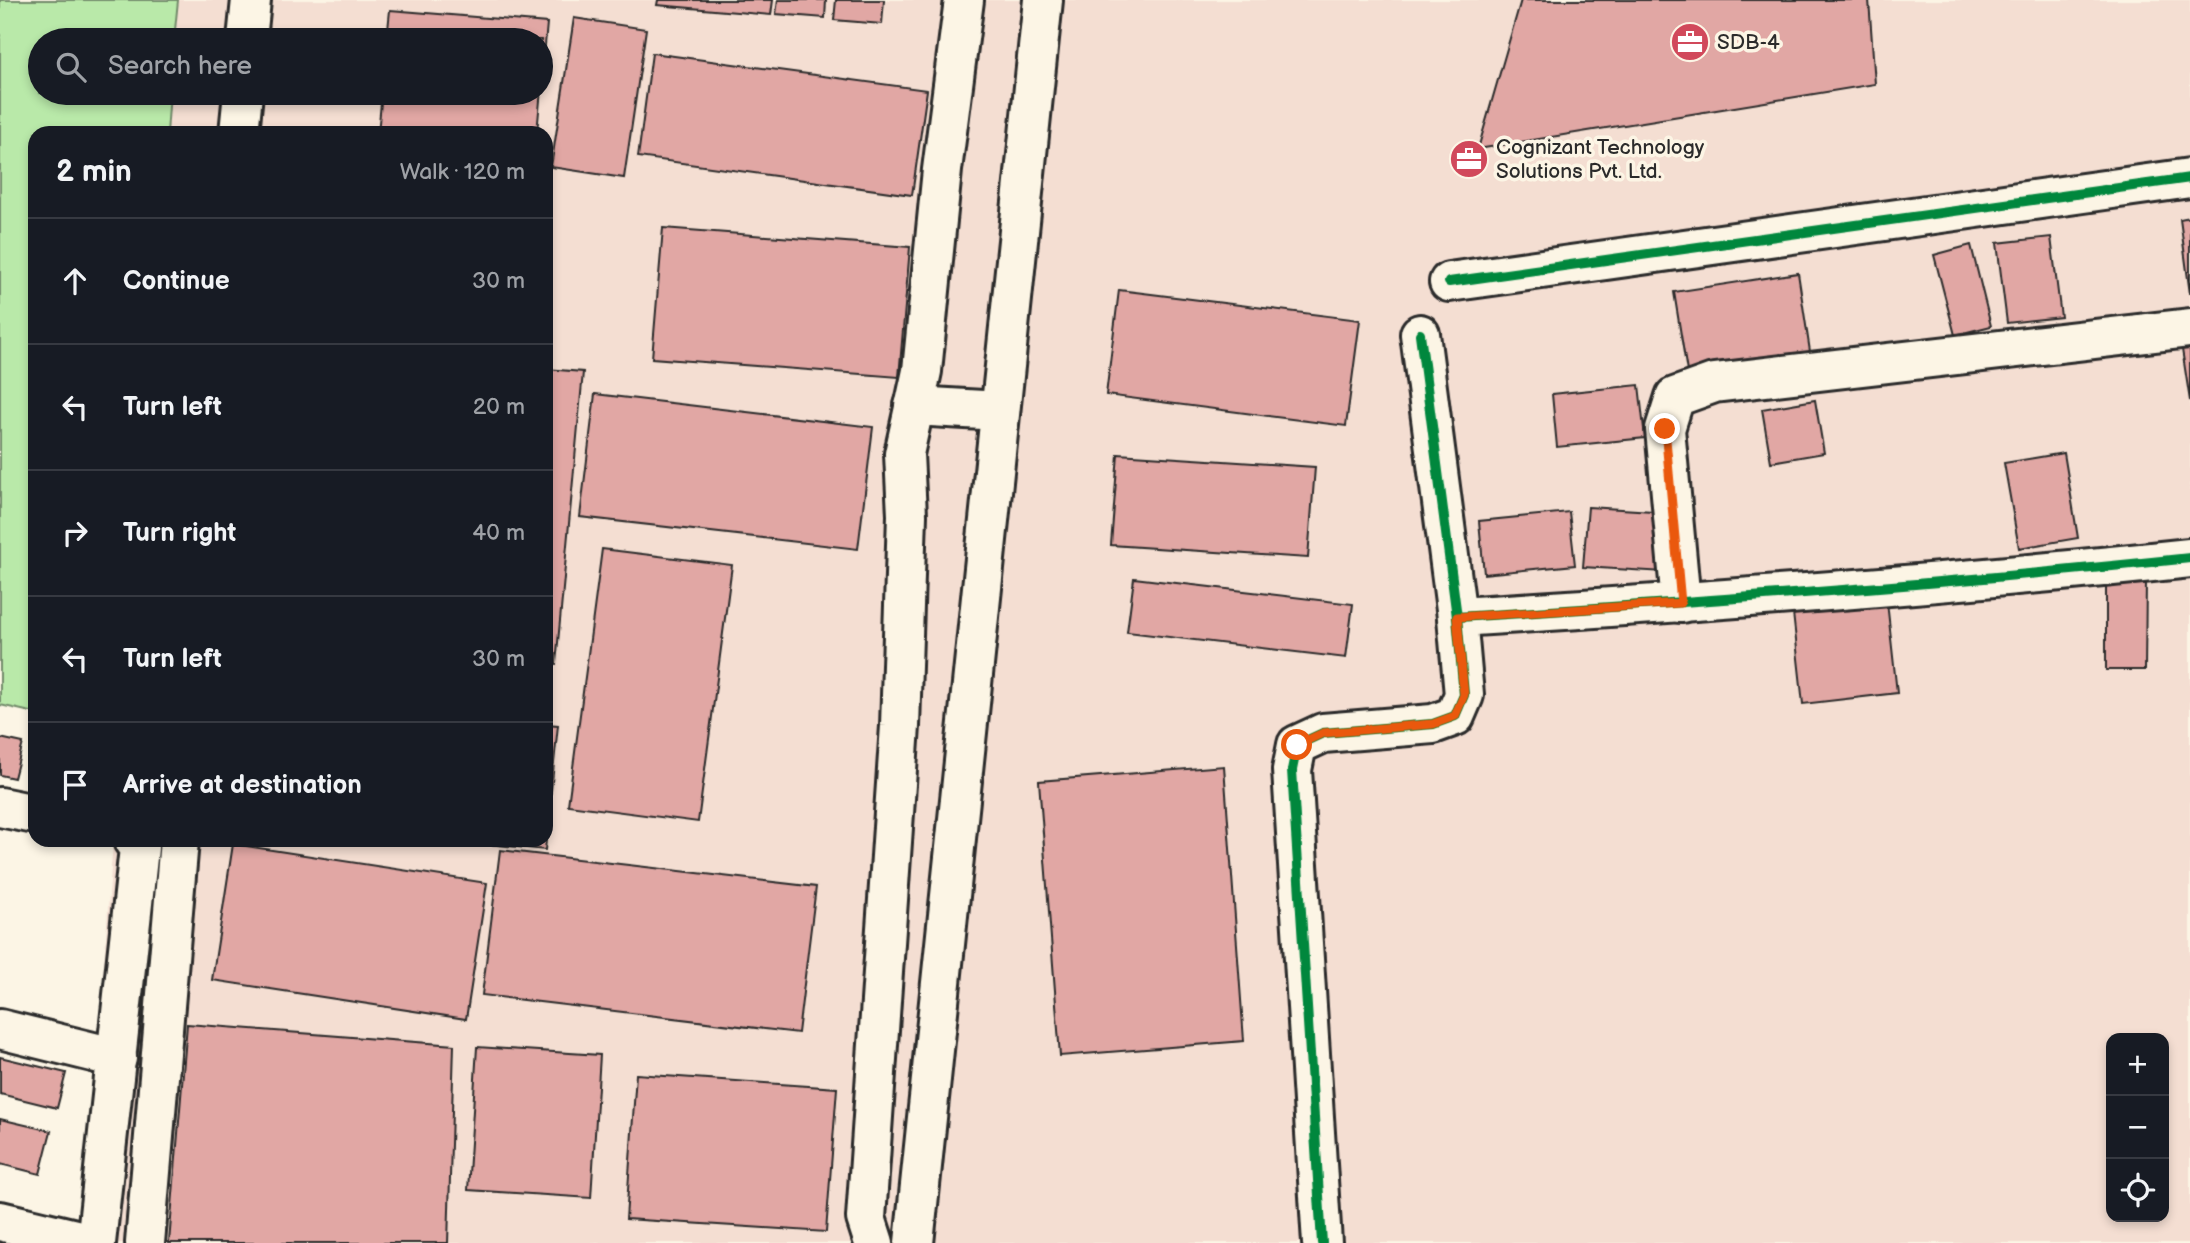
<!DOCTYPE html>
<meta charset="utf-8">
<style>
:root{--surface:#171b24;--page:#20242c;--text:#f1f3f6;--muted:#9ea1a6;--line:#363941}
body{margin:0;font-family:"Balsamiq Sans",sans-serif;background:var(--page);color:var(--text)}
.controls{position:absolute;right:21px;bottom:21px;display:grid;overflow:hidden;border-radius:14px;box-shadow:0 4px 10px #0003}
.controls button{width:63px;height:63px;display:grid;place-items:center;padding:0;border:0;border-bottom:2px solid var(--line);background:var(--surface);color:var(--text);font:35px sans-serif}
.stop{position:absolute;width:21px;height:21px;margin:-16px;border:5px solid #ea580c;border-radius:50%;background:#fff}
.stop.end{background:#ea580c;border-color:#fff;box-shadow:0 2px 7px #0008}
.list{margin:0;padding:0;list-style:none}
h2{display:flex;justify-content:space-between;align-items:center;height:91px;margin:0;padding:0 28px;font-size:30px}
h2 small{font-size:23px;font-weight:400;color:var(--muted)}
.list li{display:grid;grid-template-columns:46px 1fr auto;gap:21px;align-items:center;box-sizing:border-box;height:126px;padding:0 28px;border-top:2px solid var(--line)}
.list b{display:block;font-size:26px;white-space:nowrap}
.list em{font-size:23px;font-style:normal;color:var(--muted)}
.icon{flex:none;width:38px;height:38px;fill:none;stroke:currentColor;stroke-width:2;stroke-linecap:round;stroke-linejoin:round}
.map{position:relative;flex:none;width:2190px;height:1243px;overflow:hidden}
.search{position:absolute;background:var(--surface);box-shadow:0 4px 10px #0003;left:28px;top:28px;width:525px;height:77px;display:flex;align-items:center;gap:18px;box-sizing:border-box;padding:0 24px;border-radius:38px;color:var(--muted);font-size:26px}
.panel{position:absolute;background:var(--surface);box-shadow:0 4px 10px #0003;left:28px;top:126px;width:525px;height:721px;border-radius:21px}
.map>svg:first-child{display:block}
</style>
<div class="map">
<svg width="2190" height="1243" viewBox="0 0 2190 1243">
<rect width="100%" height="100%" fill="#fcf5e5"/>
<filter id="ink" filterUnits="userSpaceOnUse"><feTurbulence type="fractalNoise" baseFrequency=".0143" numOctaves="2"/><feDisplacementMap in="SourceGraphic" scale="14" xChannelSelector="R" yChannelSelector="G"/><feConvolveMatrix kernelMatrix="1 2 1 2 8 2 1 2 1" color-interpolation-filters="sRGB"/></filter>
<g filter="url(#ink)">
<path fill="#f4ded2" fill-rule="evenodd" d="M178,0H2190V1243H84L113,840H546V133H167L170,93H541V40H174ZM2111,1038H2164V1217H2111Z"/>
<polygon fill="#b9e9a9" stroke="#728a6a" stroke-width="2" points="0,0 178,0 174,40 40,40 40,93 170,93 167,133 35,133 35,713 0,705"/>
<g fill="#e1a7a4" stroke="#2b2b2b" stroke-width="2">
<polygon points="658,0 773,0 771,15 657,5"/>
<polygon points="778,0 826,0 825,18 776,14"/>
<polygon points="836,0 884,0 882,24 834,20"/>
<polygon points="1521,0 1869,0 1875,84 1478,149"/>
<polygon points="390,10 547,23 537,133 378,133 382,93 541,93 541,40 387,40"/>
<polygon points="574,18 646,29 624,178 551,167"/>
<polygon points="652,53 927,90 912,195 638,157"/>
<polygon points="2190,217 2190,294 2180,219"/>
<polygon points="663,228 910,247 899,377 652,358"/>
<polygon points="2051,237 2061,317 2007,323 1997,243"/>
<polygon points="1971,245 1991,326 1955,335 1934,255"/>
<polygon points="1798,273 1811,358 1688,378 1674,292"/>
<polygon points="1119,290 1360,320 1346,426 1106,395"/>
<polygon points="2190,342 2190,401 2181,343"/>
<polygon points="546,369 583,372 556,664 546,663"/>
<polygon points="1639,385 1645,438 1557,447 1552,394"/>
<polygon points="595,394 873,427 858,549 580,517"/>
<polygon points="1815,400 1824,453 1771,462 1762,409"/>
<polygon points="2064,453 2078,538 2019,548 2004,463"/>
<polygon points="1118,454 1315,467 1308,558 1111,545"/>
<polygon points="1588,507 1669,512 1665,572 1583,567"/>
<polygon points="1569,512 1575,565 1484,574 1479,521"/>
<polygon points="602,549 732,565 698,822 568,805"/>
<polygon points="1134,578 1353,604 1346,658 1127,632"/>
<polygon points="2106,580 2146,580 2145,670 2106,670"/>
<polygon points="1887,602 1897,693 1803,704 1793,613"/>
<polygon points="546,724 558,725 546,839"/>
<polygon points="0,738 23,743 14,778 0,775"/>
<polygon points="1224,766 1244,1041 1060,1056 1039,781"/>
<polygon points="449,840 546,840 545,850"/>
<polygon points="233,844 487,883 466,1019 212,980"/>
<polygon points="500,850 816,887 798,1033 482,995"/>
<polygon points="187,1024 454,1045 448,1243 169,1243"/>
<polygon points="477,1047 600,1055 591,1198 468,1190"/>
<polygon points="0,1057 66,1073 57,1108 0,1094"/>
<polygon points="636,1074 837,1088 826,1232 626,1219"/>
<polygon points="0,1119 51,1131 40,1174 0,1164"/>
</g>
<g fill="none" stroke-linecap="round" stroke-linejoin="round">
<g stroke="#2b2b2b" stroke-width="44">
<g id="minor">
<polyline points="247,40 251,0"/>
<polyline points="239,133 243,93"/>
<polyline points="1449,282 2190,178"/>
<polyline points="914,406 1000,411"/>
<polyline points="1681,603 1665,429 1675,397 1714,383 2190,328"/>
<path d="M1457,617C1702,602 1946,584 2190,558"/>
<polyline points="0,807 35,814"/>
<polyline points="0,1029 117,1058"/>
<polyline points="0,1221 92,1243"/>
<polyline points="96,1243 139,848 133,840"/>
<polyline points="145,1243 179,840"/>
<polyline points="874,1243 866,1218 900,726 907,515 904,454 922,371 942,170 964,0"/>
<polyline points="914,1243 1043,0"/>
<polyline points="1322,1243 1292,770 1297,745 1323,733 1433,724 1455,716 1464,695 1457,617 1420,334"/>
</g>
</g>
<use href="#minor" stroke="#fcf5e5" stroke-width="38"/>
<g stroke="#fcf5e5" stroke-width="15">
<g id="cycleway">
<polyline points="1449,282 2190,178"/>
<path d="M1457,617C1702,602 1946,584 2190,558"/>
<polyline points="1322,1243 1292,770 1297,745 1323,733 1433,724 1455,716 1464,695 1457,617 1420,334"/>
</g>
</g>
<use href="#cycleway" stroke="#00873e" stroke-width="10"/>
</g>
</g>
<g fill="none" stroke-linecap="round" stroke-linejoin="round" filter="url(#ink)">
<polyline stroke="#ea580c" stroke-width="9" points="1297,745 1323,733 1433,724 1455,716 1464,695 1457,617 1681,603 1665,429"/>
</g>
<defs>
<g id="office-disc" transform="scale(2.0125)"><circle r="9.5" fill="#d1495b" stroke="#fcf5e5"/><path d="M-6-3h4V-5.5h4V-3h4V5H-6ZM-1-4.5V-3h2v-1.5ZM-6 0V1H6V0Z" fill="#fff"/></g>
</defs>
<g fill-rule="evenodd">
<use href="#office-disc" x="1690" y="42"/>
<use href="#office-disc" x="1469" y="159"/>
</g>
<g text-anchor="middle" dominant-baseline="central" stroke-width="7" stroke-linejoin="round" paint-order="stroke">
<g font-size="21" fill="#2b2b2b" stroke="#fcf5e5" text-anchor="start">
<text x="1717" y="42">SDB-4</text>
<text x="1496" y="147">Cognizant Technology<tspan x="1496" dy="24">Solutions Pvt. Ltd.</tspan></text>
</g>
</g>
</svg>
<div class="controls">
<button>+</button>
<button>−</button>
<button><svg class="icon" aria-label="locate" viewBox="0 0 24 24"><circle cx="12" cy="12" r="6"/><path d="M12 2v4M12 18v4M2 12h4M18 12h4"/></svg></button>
</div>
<div class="stop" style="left:1297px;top:745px"></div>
<div class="stop end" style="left:1665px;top:429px"></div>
<div class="search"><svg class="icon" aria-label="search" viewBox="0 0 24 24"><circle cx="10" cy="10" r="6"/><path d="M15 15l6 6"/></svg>Search here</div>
<section class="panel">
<h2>2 min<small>Walk · 120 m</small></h2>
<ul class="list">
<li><svg class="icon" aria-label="ahead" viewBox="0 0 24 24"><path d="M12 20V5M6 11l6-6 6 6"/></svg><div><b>Continue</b></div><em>30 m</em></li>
<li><svg class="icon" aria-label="left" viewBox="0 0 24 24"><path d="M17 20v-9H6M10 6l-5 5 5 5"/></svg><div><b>Turn left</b></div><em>20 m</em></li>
<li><svg class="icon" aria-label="right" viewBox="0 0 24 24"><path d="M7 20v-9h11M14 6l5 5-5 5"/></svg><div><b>Turn right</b></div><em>40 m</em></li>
<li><svg class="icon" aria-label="left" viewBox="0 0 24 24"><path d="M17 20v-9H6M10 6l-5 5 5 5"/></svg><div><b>Turn left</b></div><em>30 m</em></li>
<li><svg class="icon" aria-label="arrive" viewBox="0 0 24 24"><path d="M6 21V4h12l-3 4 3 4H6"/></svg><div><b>Arrive at destination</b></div></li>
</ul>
</section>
</div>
